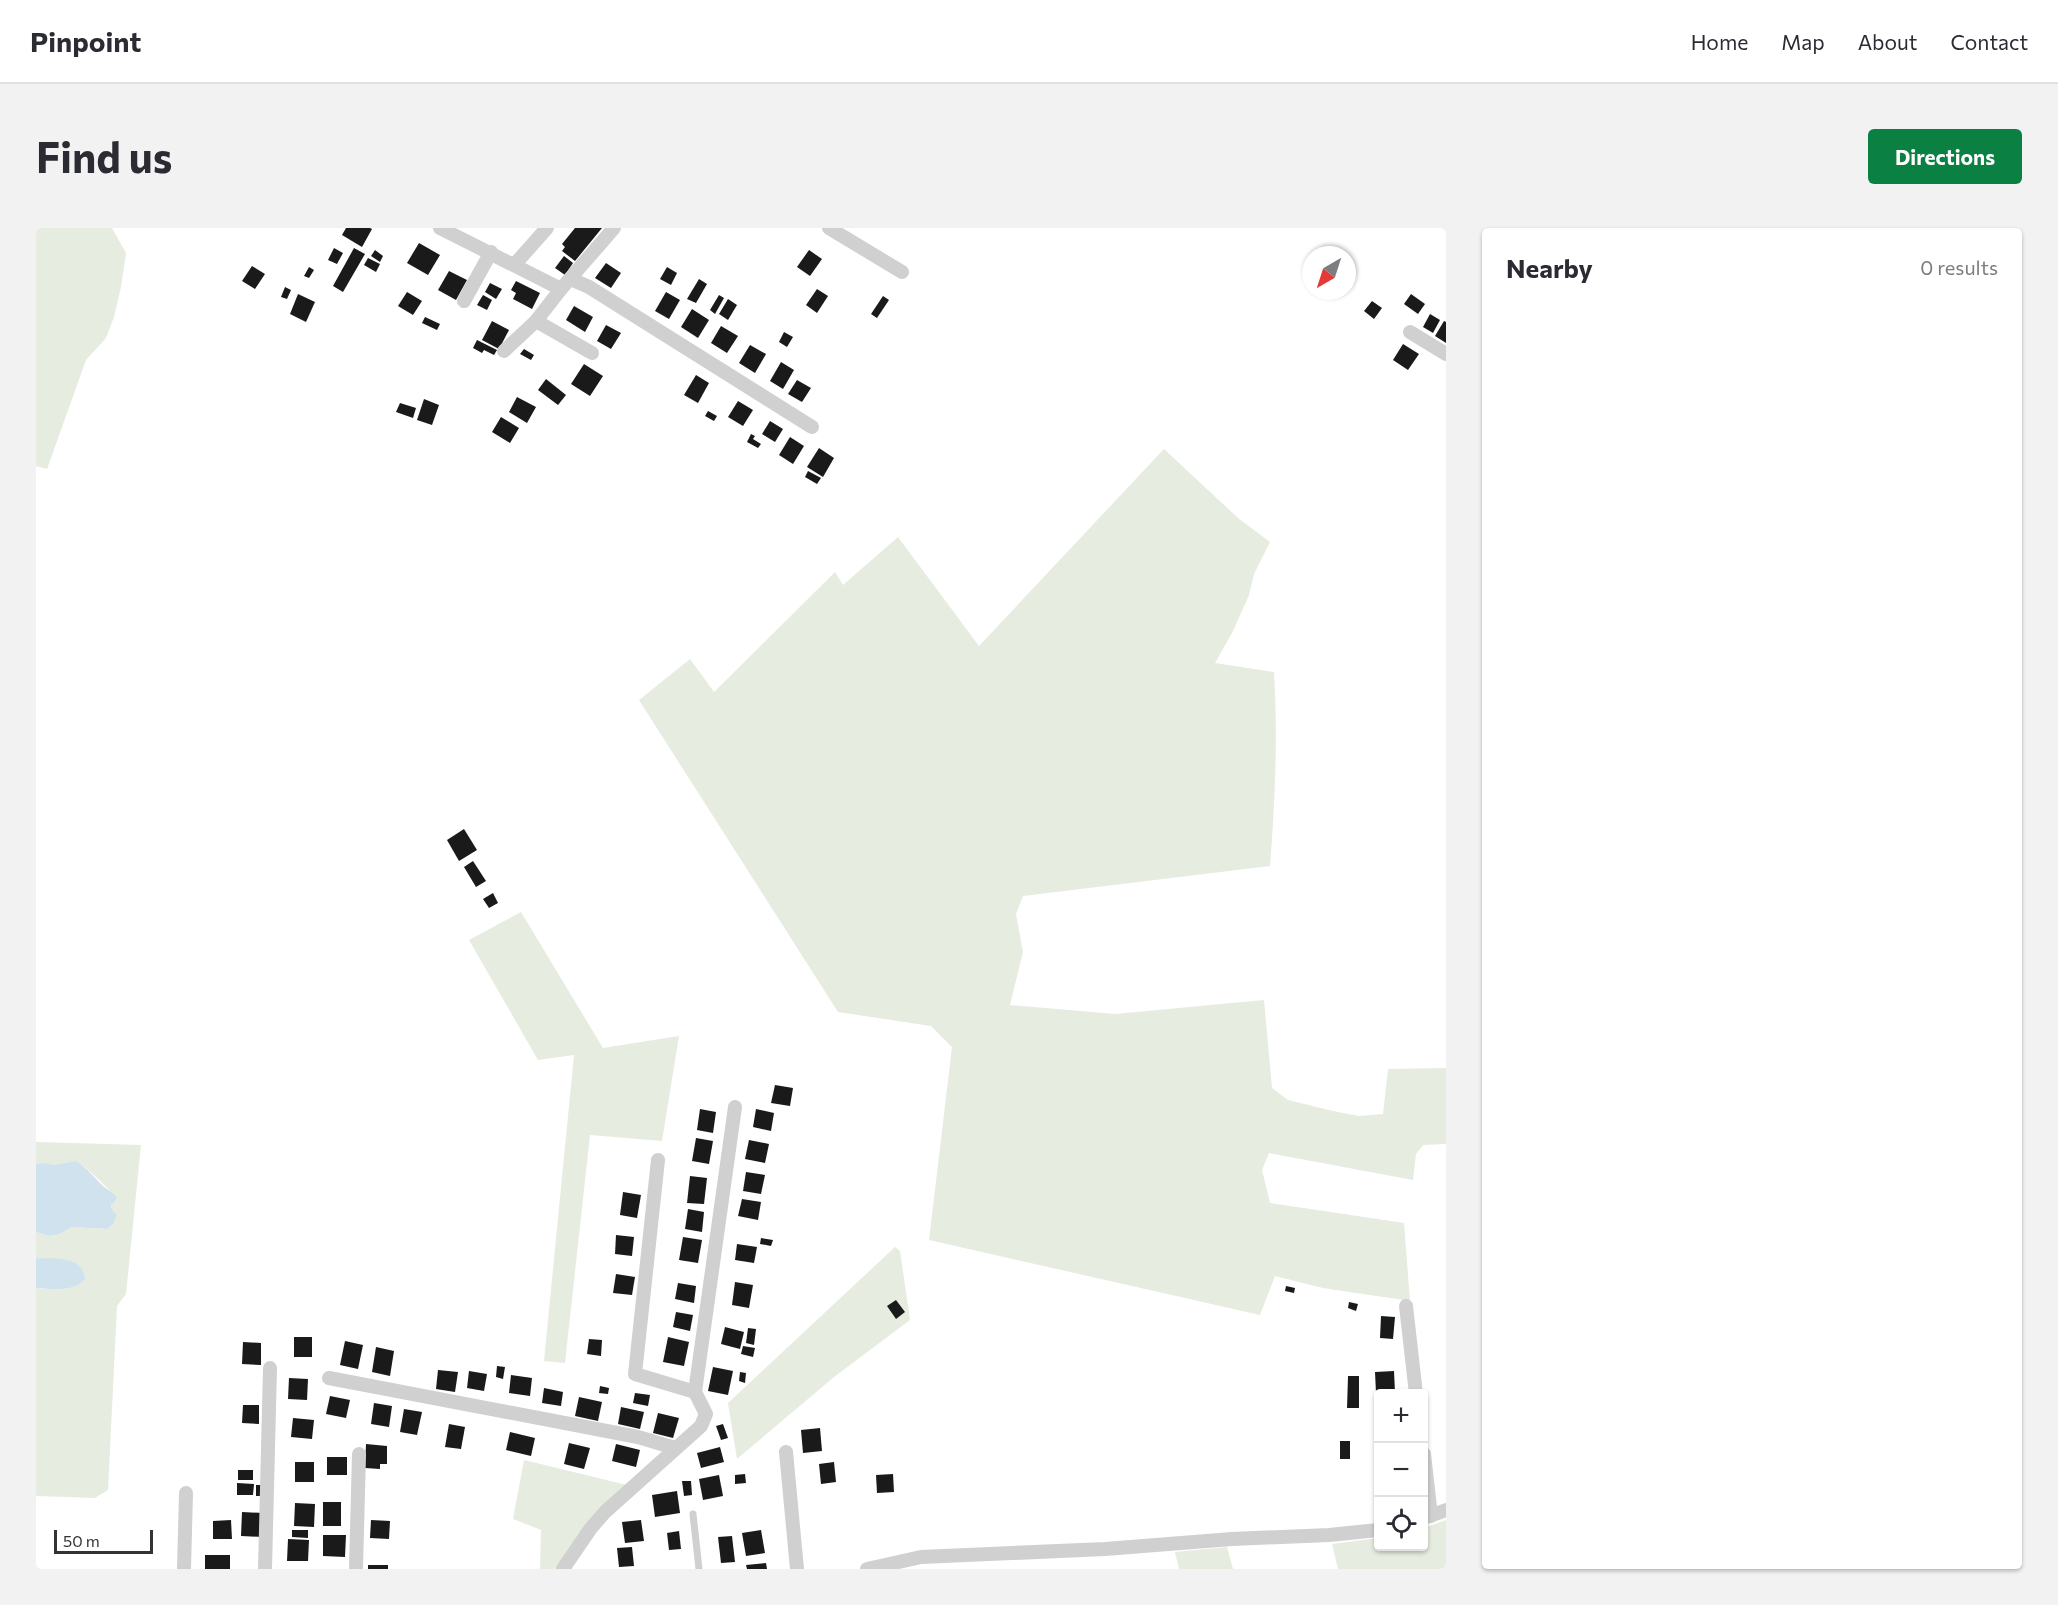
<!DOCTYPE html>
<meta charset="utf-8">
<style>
:root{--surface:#fff;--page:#f2f2f3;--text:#2b2b33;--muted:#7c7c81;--line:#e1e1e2;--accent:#0b8043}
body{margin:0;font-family:Commissioner,sans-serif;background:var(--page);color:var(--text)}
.controls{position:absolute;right:18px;bottom:18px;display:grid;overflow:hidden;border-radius:6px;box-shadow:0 2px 4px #0004}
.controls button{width:54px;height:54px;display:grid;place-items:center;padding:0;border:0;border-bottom:2px solid var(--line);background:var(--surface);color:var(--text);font:30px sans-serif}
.compass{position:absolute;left:1266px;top:18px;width:54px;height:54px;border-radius:50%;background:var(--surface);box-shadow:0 2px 4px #0004;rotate:219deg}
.scale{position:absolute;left:18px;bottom:15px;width:99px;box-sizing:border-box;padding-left:6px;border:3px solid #333;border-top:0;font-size:16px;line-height:21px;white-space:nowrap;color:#333;-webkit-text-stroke:4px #fff;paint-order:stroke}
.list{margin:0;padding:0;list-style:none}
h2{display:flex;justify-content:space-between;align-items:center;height:78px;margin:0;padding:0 24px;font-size:26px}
h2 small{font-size:20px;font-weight:400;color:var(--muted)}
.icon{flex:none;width:33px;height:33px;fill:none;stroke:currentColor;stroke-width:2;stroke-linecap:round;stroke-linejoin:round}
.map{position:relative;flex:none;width:1410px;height:1341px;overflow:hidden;border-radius:6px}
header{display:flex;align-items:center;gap:36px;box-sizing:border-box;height:84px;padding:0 30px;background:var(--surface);border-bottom:2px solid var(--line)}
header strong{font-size:28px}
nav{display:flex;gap:33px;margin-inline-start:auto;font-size:21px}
.intro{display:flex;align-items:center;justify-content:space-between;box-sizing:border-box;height:144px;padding:0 36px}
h1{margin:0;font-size:42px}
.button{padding:15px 27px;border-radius:6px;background:var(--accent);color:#fff;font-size:21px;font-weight:700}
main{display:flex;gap:36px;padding:0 36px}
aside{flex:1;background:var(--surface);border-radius:6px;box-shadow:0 2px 4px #0004}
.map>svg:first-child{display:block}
</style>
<header>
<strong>Pinpoint</strong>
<nav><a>Home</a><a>Map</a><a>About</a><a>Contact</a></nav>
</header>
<div class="intro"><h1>Find us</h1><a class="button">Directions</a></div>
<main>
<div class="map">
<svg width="1410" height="1341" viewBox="0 0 1410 1341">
<rect width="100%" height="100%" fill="#fff"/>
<g fill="#e6ecdf">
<polygon points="0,0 76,0 90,25 85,59 78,89 70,110 50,132 11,241 0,238"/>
<path d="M1128,221L1202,290L1234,314L1218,346L1213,367L1197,403L1179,435L1238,444C1242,509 1239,573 1234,638L987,668L980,686L987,724L974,777L1079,786L1228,772L1236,860L1252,872L1297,883L1323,888L1347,886L1352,841L1410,840V916L1387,917L1380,926L1377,952L1233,925L1226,942L1234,975L1368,995L1374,1073L1287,1060L1239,1048L1224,1087L893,1012L916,819L895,798L802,784L603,472L654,431L678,464L799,344L807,357L862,309L943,418Z"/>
<polygon points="485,684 567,820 643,808 626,913 554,907 529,1135 508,1133 538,827 502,832 433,712"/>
<path d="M0,914L105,917L90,1066L81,1078L72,1262L59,1270L0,1268V1060L10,1061L13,1031L0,1030V1004L13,1008L21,1007L36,999L71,1001C75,988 75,978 78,966C68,958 48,934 38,934C31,934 25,937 19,937C12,937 7,935 0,936Z"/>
<polygon points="859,1019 864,1023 874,1092 798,1149 701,1231 692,1175"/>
<polygon points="488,1232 591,1257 548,1300 519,1341 504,1341 505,1302 477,1291"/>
<polygon points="1410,1292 1410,1341 1302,1341 1296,1316 1342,1310 1342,1318 1388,1318 1388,1300"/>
<polygon points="1191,1319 1197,1341 1143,1341 1139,1324"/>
</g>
<g fill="#cfe2ee">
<path d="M40,933C51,940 57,948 66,957C71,962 77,963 81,970L75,978L77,984L81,986L77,996L71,1001L36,999L21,1007L13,1008L0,1004V936L9,935L18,937Z"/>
<path d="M0,1030C17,1031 47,1027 49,1051C39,1064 15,1061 0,1060Z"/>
</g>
<g fill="#1a1a1a">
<polygon points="310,0 334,0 336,1 326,19 306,7"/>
<polygon points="539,0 566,0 539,33 526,23 529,19 526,16"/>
<polygon points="383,15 404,27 392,47 371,35"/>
<polygon points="298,20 307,25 301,36 292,32"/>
<polygon points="318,20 329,26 307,64 297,58"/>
<polygon points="339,22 347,28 344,34 335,28"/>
<polygon points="773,22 786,31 774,48 761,39"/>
<polygon points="528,28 537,35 529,47 519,40"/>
<polygon points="332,30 344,36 340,44 328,37"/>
<polygon points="570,35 585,45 575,60 559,50"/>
<polygon points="216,38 229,46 219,61 206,53"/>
<polygon points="273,39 278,42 273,50 268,48"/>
<polygon points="631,39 641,45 635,57 624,51"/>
<polygon points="413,43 431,52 420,72 402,62"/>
<polygon points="663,51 671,56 660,75 651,71"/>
<polygon points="480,53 504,65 496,81 477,71 480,65 475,62"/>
<polygon points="454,55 466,61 460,71 449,64"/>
<polygon points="249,59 255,62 251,71 245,69"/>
<polygon points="781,61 792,68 781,85 770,77"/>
<polygon points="371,64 386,73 377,87 362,78"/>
<polygon points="630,64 644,72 633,91 619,83"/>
<polygon points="262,66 279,74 270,94 254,86"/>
<polygon points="1375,66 1389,76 1382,86 1368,76"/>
<polygon points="447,67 456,72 451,82 441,77"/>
<polygon points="683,67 688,70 679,86 674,82"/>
<polygon points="847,68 853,72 841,90 835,86"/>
<polygon points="692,71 701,77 692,92 683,86"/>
<polygon points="1336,73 1346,80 1338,91 1328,83"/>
<polygon points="538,78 557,89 549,104 530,92"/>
<polygon points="656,81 673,92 662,110 645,99"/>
<polygon points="1394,86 1404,92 1397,105 1387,99"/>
<polygon points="389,89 404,96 401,102 386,95"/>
<polygon points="456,93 473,102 463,121 446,112"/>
<polygon points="1408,93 1410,94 1410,115 1399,108"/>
<polygon points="570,97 585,105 575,121 561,113"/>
<polygon points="685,98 702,108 691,125 675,115"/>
<polygon points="748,104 757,109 751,119 743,114"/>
<polygon points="441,112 461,122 458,127 448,122 446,125 437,120"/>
<polygon points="1367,116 1383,126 1372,142 1357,132"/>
<polygon points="714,117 730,126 719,145 703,135"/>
<polygon points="488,121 498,127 495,132 484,126"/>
<polygon points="745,134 758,142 747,161 734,153"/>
<polygon points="548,136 567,148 554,168 535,156"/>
<polygon points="660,147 673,155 662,175 648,167"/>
<polygon points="510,151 530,167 522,177 502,162"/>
<polygon points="761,152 775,160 766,174 752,166"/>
<polygon points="481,169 500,179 491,195 473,184"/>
<polygon points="388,171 403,177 396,197 381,192"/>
<polygon points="702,173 717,182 707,198 692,189"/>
<polygon points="364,175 380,180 377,190 360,184"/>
<polygon points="672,183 681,188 678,193 669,188"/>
<polygon points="465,189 483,200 474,215 456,204"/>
<polygon points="734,193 747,201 739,214 726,206"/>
<polygon points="715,206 719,208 717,211 725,216 722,220 711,214"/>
<polygon points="754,209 768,218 757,236 743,227"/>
<polygon points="783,220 798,230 787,249 771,239"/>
<polygon points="772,243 785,250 781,256 769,249"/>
<polygon points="428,601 441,622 423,633 411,612"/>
<polygon points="437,633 450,653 440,659 428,639"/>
<polygon points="457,665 462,675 453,680 447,671"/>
<polygon points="739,857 757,860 754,878 735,875"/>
<polygon points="664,881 680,884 677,905 661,902"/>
<polygon points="720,881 738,885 735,903 717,899"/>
<polygon points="660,910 677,913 673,936 656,933"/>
<polygon points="713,912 733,916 729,935 709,931"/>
<polygon points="710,944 729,947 725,966 707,963"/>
<polygon points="654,948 671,950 668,976 651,975"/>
<polygon points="587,964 605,967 601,990 584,987"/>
<polygon points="706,971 725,974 722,992 702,988"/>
<polygon points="652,981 668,984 666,1004 649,1001"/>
<polygon points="580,1007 598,1009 596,1028 579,1026"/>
<polygon points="647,1009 666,1012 662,1035 643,1032"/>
<polygon points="725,1010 737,1012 735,1018 724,1016"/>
<polygon points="701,1016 721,1019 718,1035 699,1032"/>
<polygon points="580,1046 599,1049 596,1067 577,1065"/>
<polygon points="699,1054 717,1057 713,1080 696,1077"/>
<polygon points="642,1055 660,1058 658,1075 639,1071"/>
<polygon points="1250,1058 1259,1060 1258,1065 1249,1063"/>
<polygon points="860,1072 869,1084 860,1091 851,1078"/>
<polygon points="1313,1074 1322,1076 1320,1083 1312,1080"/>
<polygon points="640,1084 657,1087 654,1103 637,1099"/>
<polygon points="1345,1088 1359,1089 1357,1111 1344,1110"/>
<polygon points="689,1099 708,1104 704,1121 685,1116"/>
<polygon points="712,1100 720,1101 718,1117 710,1115"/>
<rect x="258" y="1109" width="18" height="20"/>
<polygon points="632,1109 653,1114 648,1138 627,1134"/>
<polygon points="553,1111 566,1112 565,1128 551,1126"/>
<polygon points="309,1113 327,1117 322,1141 304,1137"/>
<polygon points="207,1114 225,1115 225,1137 206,1136"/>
<polygon points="707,1118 719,1120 717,1129 705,1126"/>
<polygon points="340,1119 358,1123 354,1148 336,1144"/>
<polygon points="461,1138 469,1139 467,1151 460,1149"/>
<polygon points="677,1139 697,1143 692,1167 672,1163"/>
<polygon points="402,1142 422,1144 419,1164 400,1161"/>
<polygon points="433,1143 451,1146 448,1163 431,1160"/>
<polygon points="1358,1143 1359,1164 1340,1165 1339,1144"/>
<polygon points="704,1144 710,1145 709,1155 703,1153"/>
<polygon points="475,1147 496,1150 494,1168 473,1165"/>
<polygon points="1312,1148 1323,1148 1323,1180 1311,1180"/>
<polygon points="253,1150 272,1151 271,1172 252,1171"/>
<polygon points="564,1158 573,1160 572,1166 563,1165"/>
<polygon points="508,1160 527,1164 525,1178 506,1175"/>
<polygon points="599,1165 614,1167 612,1178 597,1175"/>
<polygon points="294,1168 314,1172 310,1190 290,1186"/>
<polygon points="543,1169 566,1174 562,1193 539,1188"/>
<polygon points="338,1175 356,1178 353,1199 335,1196"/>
<polygon points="207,1177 223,1177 223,1196 206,1195"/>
<polygon points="585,1179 608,1184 604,1201 582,1196"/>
<polygon points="368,1181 386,1184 381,1207 364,1204"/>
<polygon points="622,1185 643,1190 637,1210 617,1205"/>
<polygon points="257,1190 278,1192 276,1211 255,1209"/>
<polygon points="413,1196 429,1199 425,1221 409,1219"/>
<polygon points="687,1196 692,1210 685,1212 680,1198"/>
<polygon points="784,1200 786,1223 767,1225 765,1202"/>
<polygon points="474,1204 499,1210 495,1228 470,1222"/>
<rect x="1304" y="1213" width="10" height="18"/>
<polygon points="533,1215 554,1220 548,1241 528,1236"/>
<polygon points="330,1216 351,1218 351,1236 344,1236 344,1241 329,1240"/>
<polygon points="580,1216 604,1222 600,1239 576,1233"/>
<polygon points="684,1219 688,1234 665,1240 661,1225"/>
<rect x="291" y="1229" width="20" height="18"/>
<rect x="259" y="1234" width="19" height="20"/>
<polygon points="798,1234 800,1254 785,1256 783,1236"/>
<rect x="202" y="1242" width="15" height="10"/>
<polygon points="709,1246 710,1255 699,1256 699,1247"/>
<polygon points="857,1246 858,1264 841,1265 840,1247"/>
<polygon points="683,1247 687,1268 667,1272 663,1251"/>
<polygon points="646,1253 655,1253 656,1267 648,1268"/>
<polygon points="201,1255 218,1256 217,1267 201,1267"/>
<polygon points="220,1257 227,1257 226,1268 220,1268"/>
<polygon points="641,1263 644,1285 619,1289 616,1267"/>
<rect x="287" y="1274" width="18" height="24"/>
<polygon points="259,1275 279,1276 278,1299 258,1298"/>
<polygon points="206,1284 227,1285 226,1309 205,1308"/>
<polygon points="195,1292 196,1311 177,1311 177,1293"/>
<polygon points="335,1292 354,1293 353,1311 334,1310"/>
<polygon points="605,1292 608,1313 589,1315 586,1294"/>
<polygon points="256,1302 272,1302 272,1310 256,1309"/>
<polygon points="725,1302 729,1325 710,1328 706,1305"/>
<polygon points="643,1303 645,1321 633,1322 631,1305"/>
<polygon points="287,1307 310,1307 309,1329 287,1328"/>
<polygon points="696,1308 699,1334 685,1335 682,1309"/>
<polygon points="252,1311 273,1312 272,1333 251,1333"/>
<polygon points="596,1319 598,1338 583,1339 581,1320"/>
<rect x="169" y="1327" width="25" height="14"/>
<polygon points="730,1335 731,1341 711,1341 710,1337"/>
<rect x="332" y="1337" width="20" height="4"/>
</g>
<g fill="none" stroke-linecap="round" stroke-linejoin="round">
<polyline stroke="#d0d0d0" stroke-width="7" points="657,1286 663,1341"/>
<g stroke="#d0d0d0" stroke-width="14">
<polyline points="404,0 525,61 578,0"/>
<polyline points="793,0 866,44"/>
<polyline points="479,36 511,0"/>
<polyline points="535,51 553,59 776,199"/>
<polyline points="428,73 455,24"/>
<polyline points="500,93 556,125"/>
<polyline points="1374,104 1410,126"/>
<polyline points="468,123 500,93 525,61"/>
<polyline points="1370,1078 1380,1166"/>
<polyline points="293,1150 602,1209 639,1220"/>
<polyline points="659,1164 699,879"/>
<polyline points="750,1224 761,1341"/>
<polyline points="1388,1226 1395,1288"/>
<polyline points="1388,1290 1410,1282"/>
<polyline points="148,1341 150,1265"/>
<polyline points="229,1341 234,1140"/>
<polyline points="320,1341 323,1226"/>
<polyline points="527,1341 555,1300 569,1284 665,1198 670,1186 659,1164 599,1146 622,932"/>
<polyline points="831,1341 885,1329 1069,1321 1196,1311 1293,1307 1342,1302"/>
</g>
</g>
</svg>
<div class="controls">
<button>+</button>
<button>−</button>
<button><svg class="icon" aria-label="locate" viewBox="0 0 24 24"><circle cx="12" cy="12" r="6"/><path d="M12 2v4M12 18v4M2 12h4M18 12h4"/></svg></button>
</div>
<svg class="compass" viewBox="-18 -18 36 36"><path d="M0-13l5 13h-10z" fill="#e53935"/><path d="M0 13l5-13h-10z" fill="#7c7c81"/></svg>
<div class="scale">50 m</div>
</div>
<aside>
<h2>Nearby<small>0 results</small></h2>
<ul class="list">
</ul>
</aside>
</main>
